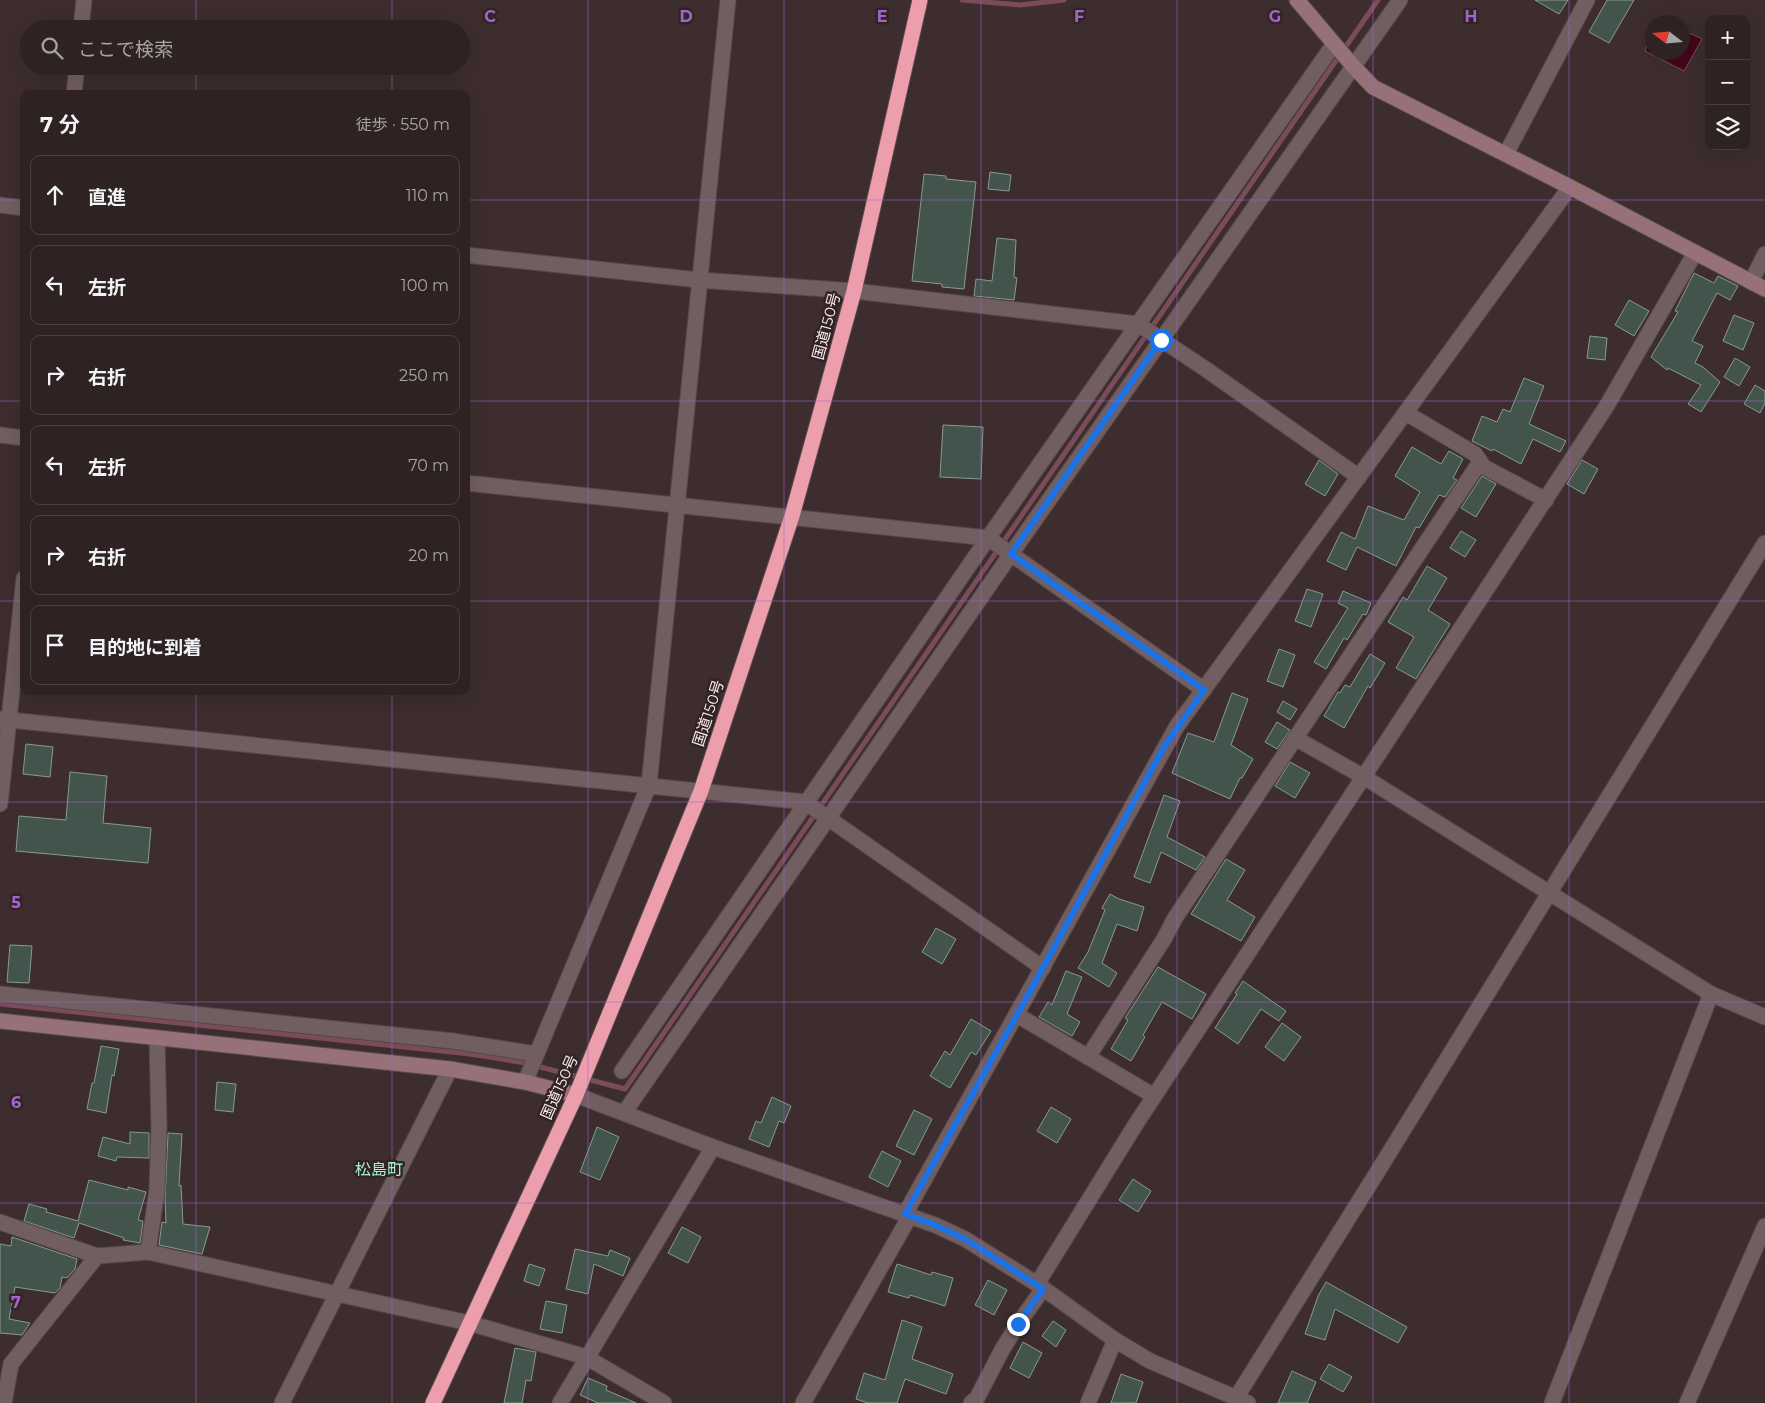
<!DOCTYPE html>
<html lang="ja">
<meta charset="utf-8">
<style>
:root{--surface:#2e2223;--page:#362a2b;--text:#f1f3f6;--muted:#a7a4a6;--line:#493f41}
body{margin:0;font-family:Montserrat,"Noto Sans JP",sans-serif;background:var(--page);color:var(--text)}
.controls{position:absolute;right:15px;top:15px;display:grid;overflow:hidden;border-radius:10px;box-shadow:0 5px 20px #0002}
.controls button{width:45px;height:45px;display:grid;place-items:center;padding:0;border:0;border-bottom:1px solid var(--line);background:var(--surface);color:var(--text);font:25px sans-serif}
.compass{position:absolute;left:1645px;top:15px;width:45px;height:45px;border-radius:50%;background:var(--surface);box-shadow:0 5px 20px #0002;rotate:286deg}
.stop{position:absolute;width:15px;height:15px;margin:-11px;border:4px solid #1a73e8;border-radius:50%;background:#fff}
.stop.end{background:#1a73e8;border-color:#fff;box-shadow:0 1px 5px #0008}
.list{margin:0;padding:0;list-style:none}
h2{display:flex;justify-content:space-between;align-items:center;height:65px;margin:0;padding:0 20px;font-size:21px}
h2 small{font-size:16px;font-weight:400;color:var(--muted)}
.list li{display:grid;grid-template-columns:32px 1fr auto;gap:15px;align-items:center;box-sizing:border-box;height:80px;margin:0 10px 10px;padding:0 10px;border:1px solid var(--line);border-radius:10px}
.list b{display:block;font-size:19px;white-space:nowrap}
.list em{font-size:16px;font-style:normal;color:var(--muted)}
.icon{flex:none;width:28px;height:28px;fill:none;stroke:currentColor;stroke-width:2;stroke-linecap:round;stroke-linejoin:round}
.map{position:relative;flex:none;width:1765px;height:1403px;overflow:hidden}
.search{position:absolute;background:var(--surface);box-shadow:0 5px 20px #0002;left:20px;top:20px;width:450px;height:55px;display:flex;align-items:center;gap:12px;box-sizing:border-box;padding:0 18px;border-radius:28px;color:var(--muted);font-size:19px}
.panel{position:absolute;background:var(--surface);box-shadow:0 5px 20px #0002;left:20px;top:90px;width:450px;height:605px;border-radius:10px}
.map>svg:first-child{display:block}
</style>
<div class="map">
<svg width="1765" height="1403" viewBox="0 0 1765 1403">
<rect width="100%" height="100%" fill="#3d2d2f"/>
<polygon fill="#44061a" stroke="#7a4c5a" points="1683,30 1702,39 1684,71 1645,51 1652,35 1652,52 1682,52"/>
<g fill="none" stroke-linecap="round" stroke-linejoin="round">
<g stroke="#7a4c5a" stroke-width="5">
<polyline points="962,0 1020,5 1064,0"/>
<polyline points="0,1004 470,1054 525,1063 625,1089 1378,0"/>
</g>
</g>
<g fill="#43544c" stroke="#879a91">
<polygon points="1535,0 1568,0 1559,14"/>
<polygon points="1607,0 1634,0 1609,43 1589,32"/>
<polygon points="990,172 1011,175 1009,191 988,189"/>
<polygon points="924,174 946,176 946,179 976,182 964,289 942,287 942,284 912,281"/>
<polygon points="997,238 1016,240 1014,277 1017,278 1014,300 974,296 976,279 992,281"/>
<polygon points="1694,273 1714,283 1718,276 1738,286 1730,300 1717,293 1692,341 1703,346 1695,363 1703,367 1720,382 1701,412 1688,404 1701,385 1668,368 1667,370 1651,357 1678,312 1675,311"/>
<polygon points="1629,300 1649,311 1634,336 1615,325"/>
<polygon points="1734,315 1754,323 1743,350 1723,341"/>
<polygon points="1590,336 1607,338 1605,360 1587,358"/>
<polygon points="1735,358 1750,367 1739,386 1724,377"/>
<polygon points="1524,378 1544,386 1529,424 1566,441 1560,452 1533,439 1521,464 1493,449 1492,451 1472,441 1482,416 1497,422 1503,409 1510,412"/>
<polygon points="1755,385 1765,391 1765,403 1760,413 1744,404"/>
<polygon points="943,425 983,427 981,479 940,477"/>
<polygon points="1412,447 1441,464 1449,451 1463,459 1453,478 1457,480 1445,497 1439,495 1419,528 1416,527 1396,566 1357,547 1346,570 1327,561 1341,532 1355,539 1368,506 1404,520 1420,492 1395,476"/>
<polygon points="1319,460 1338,474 1325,496 1305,484"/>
<polygon points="1582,460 1598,469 1584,494 1567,484"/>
<polygon points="1482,476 1496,484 1476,517 1461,508"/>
<polygon points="1461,531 1476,540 1465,557 1450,548"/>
<polygon points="1427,566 1447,578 1428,610 1450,624 1416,679 1396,668 1414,637 1388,622 1403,597 1407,600"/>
<polygon points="1307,589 1323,594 1311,627 1295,621"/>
<polygon points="1343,591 1371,603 1366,615 1363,614 1347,640 1344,638 1326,669 1314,662 1348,608 1338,603"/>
<polygon points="1279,649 1295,655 1283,687 1267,681"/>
<polygon points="1370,654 1385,663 1370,688 1368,686 1344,728 1324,716 1338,692 1340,693 1345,685 1350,687"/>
<polygon points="1232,693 1248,699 1231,745 1253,759 1242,778 1240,778 1230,799 1172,773 1188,733 1214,742"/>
<polygon points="1283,701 1297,709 1290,720 1277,712"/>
<polygon points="1277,722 1290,730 1277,749 1265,742"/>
<polygon points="26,744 53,747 50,777 23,774"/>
<polygon points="1290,762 1310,773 1295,798 1275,786"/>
<polygon points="70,772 107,776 103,823 151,828 148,863 16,851 19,816 66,820"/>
<polygon points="1164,795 1180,801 1167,837 1205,857 1196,870 1161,852 1150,883 1134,877"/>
<polygon points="1226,859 1245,870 1227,900 1255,917 1241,941 1191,914"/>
<polygon points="1110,894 1119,899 1144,907 1137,931 1117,924 1102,963 1117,973 1109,987 1078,968 1088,952 1105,910 1102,908"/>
<polygon points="936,928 956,939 942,964 922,952"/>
<polygon points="10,945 32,946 29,983 7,982"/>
<polygon points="1158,967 1206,994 1192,1019 1162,1002 1143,1035 1145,1037 1131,1061 1111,1049 1128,1020 1125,1018"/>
<polygon points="1066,971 1082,977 1067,1014 1080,1022 1072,1036 1039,1017 1048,1002 1052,1005"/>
<polygon points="1243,981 1286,1011 1279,1021 1261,1009 1238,1044 1215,1028 1237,994 1235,993"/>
<polygon points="971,1019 991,1031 976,1055 971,1052 950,1088 930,1076 945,1051 950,1055"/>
<polygon points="1282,1023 1301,1037 1284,1061 1265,1047"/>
<polygon points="101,1046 119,1049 114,1076 112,1075 106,1113 87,1109 92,1083 94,1083"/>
<polygon points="217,1082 236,1084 233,1112 215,1110"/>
<polygon points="772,1097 791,1106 784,1123 779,1121 769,1147 749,1139 756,1121 761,1123"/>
<polygon points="1051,1107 1071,1119 1057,1143 1037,1131"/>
<polygon points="914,1110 932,1119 914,1155 896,1146"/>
<polygon points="597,1127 619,1137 600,1180 580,1172"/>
<polygon points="130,1132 149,1133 149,1158 117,1157 116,1161 98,1156 103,1137 130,1144"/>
<polygon points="168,1133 182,1134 179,1186 181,1185 183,1224 210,1227 202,1254 159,1245 162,1222 166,1223 165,1199"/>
<polygon points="882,1151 901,1161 888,1187 869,1177"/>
<polygon points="1133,1179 1151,1191 1138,1212 1119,1200"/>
<polygon points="89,1180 128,1190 128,1187 146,1192 138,1220 143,1221 140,1243 123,1240 124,1238 79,1223 74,1238 24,1221 29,1204 47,1209 46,1212 78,1221"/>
<polygon points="682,1227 701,1237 688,1263 668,1253"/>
<polygon points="12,1237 77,1259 75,1269 67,1278 62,1277 60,1288 55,1293 15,1287 9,1319 30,1323 22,1335 0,1333 0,1244 11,1246"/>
<polygon points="575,1249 608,1256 610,1250 630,1258 623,1276 594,1264 588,1294 566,1289"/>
<polygon points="529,1264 545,1269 539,1286 524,1281"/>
<polygon points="897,1264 931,1275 932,1272 953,1278 945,1306 910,1295 909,1298 888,1292"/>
<polygon points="988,1280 1007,1290 994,1315 975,1305"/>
<polygon points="1326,1282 1407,1327 1398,1343 1335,1309 1325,1340 1305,1334 1318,1296"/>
<polygon points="546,1301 567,1305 562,1333 540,1329"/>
<polygon points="902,1320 922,1327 912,1359 953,1374 946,1394 905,1379 897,1403 868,1403 856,1399 864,1373 885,1380"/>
<polygon points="1053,1321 1066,1330 1056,1347 1042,1336"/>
<polygon points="1023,1342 1042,1353 1029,1378 1010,1368"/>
<polygon points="515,1348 536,1352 531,1381 526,1380 522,1403 504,1403"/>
<polygon points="1329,1364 1352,1377 1343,1392 1320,1379"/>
<polygon points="1292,1371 1316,1382 1307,1403 1278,1403"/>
<polygon points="1121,1374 1143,1382 1136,1403 1111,1403"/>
<polygon points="588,1378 607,1386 606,1390 636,1403 598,1403 580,1395"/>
</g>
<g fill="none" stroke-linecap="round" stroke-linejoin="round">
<g stroke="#57494b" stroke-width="17">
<g id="street">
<polyline points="81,29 84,0"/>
<polyline points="74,94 77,66"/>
<polyline points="1506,154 1587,0"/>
<polyline points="0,205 24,208"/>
<polyline points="466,255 699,280 854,291 1138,324 1207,370 1359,477"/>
<polyline points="1751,282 1765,254"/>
<polyline points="1406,413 1475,454 1484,467 1546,500"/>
<polyline points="0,435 24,438"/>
<polyline points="466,483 988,538 1204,690"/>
<polyline points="0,719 805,802 1043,968"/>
<polyline points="1295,738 1364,777 1711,994 1765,1017"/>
<polyline points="0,804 24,578"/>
<polyline points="0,994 453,1041 536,1054"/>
<polyline points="1017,1015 1154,1096"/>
<polyline points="1088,1057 1164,939 1175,918 1480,462"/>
<polyline points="622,1071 988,538 1334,44"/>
<polyline points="525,1082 649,785 728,0"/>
<polyline points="576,1095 713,1147 935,1225 965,1239 1037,1284 1115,1340 1150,1361 1248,1403"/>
<polyline points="624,1113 1011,554 1400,0"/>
<polyline points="905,1214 1177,726 1570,187"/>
<polyline points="0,1222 97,1256 148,1252 469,1323 586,1357 664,1403"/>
<polyline points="148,1252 157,1190 159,1126 157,1038"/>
<polyline points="1037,1284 1134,1127 1606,407 1695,253"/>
<polyline points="1236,1398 1378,1171 1765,543"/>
<polyline points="4,1403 11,1364 97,1256"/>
<polyline points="282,1403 450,1069"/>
<polyline points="560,1403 713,1147"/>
<polyline points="803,1403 910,1216"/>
<polyline points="971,1403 977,1398 1002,1350 1018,1324 1043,1289"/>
<polyline points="1088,1403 1115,1340"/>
<polyline points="1552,1403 1711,994"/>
<polyline points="1687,1403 1765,1226"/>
</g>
</g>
<g stroke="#57494b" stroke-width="17">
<g id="secondary">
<polyline points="1297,0 1353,66 1373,87 1570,187 1765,289"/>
<polyline points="0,1021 450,1069 525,1082 576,1095"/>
</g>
</g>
<g stroke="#57494b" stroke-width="17">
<polyline id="highway" points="433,1403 576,1095 701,791 792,516 854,291 920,0"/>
</g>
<use href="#street" stroke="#715e61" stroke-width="15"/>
<use href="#secondary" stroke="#967178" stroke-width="15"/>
<use href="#highway" stroke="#ec9eac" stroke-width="15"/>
</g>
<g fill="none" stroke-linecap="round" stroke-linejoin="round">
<polyline stroke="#1a73e8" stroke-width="6" points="1018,1324 1043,1289 965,1239 935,1225 905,1214 1017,1015 1164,747 1204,690 1011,554 1161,340"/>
</g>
<path fill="none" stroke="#a166cd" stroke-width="1" stroke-opacity="0.55" d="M196,0V29M392,0V29M588,0V1403M784,0V1403M981,0V1403M1177,0V1403M1373,0V1403M1569,0V1403M196,66V94M392,66V94M0,200H24M466,200H1765M0,401H24M466,401H1765M0,601H24M466,601H1765M196,691V1403M392,691V1403M0,802H1765M0,1002H1765M0,1203H1765"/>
<g text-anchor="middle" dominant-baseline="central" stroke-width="5" stroke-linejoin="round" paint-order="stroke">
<g font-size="15" fill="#f9eeef" stroke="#332325">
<text transform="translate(826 326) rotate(-75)">国道150号</text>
<text transform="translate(708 713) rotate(-72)">国道150号</text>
<text transform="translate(559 1087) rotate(-66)">国道150号</text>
</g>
<g font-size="16" fill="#9df6d1" stroke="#332325">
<text x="379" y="1169">松島町</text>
</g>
</g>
<g font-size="16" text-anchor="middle" font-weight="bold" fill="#a166cd" stroke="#332325" stroke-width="5" stroke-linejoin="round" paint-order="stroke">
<text x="490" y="22">C</text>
<text x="686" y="22">D</text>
<text x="882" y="22">E</text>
<text x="1079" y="22">F</text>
<text x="1275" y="22">G</text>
<text x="1471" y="22">H</text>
<text x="16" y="908">5</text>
<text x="16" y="1108">6</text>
<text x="16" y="1308">7</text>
</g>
</svg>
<div class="controls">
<button>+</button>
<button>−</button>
<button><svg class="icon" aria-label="layers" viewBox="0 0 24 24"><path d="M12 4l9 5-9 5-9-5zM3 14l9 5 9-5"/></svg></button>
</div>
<svg class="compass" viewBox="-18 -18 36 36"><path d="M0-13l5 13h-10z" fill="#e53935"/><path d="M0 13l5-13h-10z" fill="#a7a4a6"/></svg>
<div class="stop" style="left:1161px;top:340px"></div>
<div class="stop end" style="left:1018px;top:1324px"></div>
<div class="search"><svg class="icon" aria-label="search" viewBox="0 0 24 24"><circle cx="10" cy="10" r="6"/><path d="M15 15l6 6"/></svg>ここで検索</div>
<section class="panel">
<h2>7 分<small>徒歩 · 550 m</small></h2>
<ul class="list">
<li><svg class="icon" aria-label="ahead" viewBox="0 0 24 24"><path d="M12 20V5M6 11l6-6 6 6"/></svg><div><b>直進</b></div><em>110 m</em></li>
<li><svg class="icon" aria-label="left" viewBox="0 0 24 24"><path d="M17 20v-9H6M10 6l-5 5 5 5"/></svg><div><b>左折</b></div><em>100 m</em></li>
<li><svg class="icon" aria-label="right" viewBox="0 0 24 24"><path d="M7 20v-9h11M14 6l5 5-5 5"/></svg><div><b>右折</b></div><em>250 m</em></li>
<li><svg class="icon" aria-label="left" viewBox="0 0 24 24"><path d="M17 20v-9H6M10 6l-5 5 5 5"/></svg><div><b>左折</b></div><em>70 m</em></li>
<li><svg class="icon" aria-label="right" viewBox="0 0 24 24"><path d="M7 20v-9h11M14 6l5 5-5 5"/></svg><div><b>右折</b></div><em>20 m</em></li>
<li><svg class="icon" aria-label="arrive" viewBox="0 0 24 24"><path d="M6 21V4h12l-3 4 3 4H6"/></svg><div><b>目的地に到着</b></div></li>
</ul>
</section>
</div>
